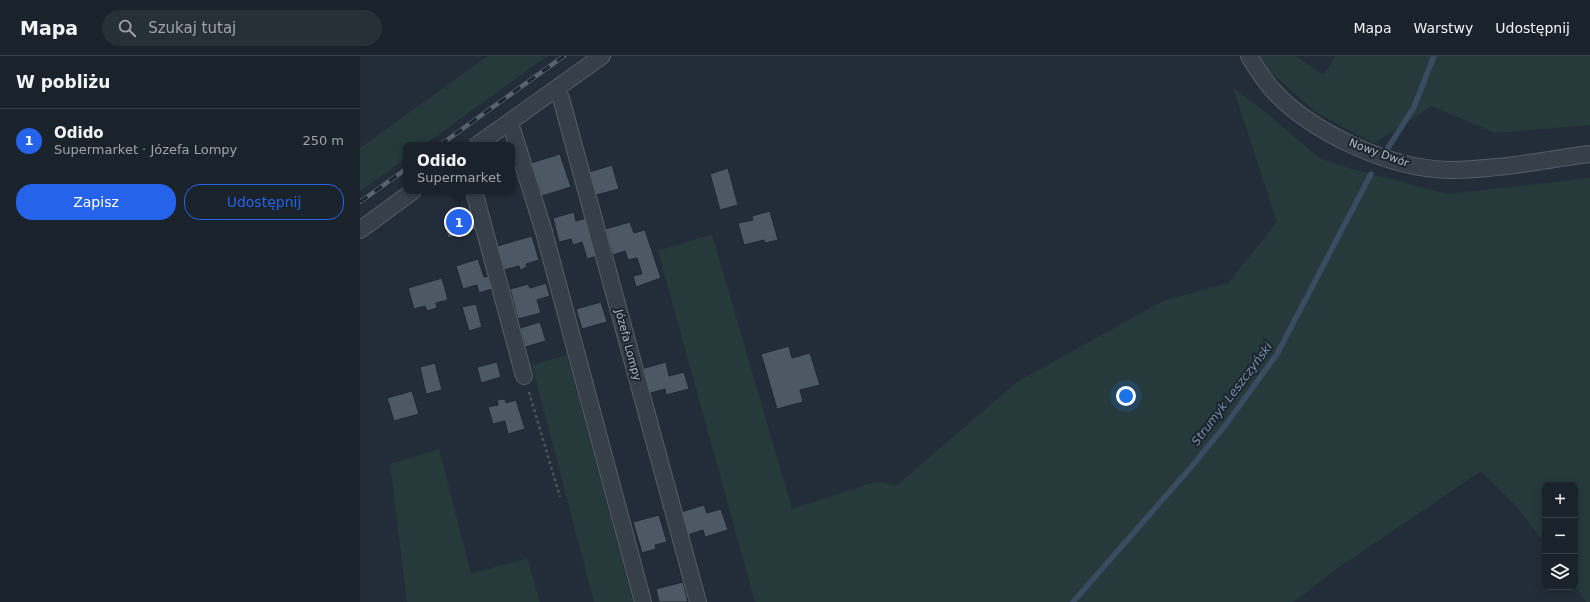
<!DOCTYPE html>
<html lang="pl">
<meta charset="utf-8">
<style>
:root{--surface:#1a222b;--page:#272f37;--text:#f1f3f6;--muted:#9fa4a9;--line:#383f47;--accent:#2563eb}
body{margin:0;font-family:"DejaVu Sans",sans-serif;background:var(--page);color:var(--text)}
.controls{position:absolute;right:12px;bottom:12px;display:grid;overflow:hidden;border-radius:8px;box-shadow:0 2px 10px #0003}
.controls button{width:36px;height:36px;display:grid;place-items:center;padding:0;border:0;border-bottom:1px solid var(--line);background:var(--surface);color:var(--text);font:20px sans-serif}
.you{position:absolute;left:766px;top:340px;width:14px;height:14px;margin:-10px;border:3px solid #fff;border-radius:50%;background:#1a73e8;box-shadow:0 0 0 6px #1a73e833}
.badge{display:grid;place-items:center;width:26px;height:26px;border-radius:50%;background:var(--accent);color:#fff;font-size:13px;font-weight:700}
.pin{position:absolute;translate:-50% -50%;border:2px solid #fff;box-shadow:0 1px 4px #0006}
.popup{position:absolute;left:43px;top:86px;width:112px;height:52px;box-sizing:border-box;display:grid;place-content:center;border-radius:8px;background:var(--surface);filter:drop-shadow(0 1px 3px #0005);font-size:13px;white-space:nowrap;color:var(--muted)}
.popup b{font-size:15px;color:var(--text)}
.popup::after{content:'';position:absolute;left:50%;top:100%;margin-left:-8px;border:8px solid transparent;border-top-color:var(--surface)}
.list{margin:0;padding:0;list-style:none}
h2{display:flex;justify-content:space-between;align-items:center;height:52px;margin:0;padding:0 16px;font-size:17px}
h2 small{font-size:13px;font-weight:400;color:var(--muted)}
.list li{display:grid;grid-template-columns:26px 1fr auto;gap:12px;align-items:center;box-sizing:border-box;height:64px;padding:0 16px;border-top:1px solid var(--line)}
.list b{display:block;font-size:15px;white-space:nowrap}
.list p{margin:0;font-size:13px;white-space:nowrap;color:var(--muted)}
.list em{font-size:13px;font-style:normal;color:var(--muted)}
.actions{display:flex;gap:8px;padding:12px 16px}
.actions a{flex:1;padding:9px 0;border:1px solid var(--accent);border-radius:16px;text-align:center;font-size:14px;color:var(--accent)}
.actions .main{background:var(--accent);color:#fff}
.icon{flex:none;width:22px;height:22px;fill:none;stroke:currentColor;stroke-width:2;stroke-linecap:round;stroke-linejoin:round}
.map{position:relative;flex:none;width:1230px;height:546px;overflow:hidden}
header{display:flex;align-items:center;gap:24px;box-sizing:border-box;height:56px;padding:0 20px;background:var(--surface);border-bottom:1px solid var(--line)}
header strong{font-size:19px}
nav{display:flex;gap:22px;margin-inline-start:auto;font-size:14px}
.search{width:280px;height:36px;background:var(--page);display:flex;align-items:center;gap:10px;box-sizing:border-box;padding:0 14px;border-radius:22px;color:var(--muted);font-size:15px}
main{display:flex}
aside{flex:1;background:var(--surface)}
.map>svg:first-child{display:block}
</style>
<header>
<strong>Mapa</strong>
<div class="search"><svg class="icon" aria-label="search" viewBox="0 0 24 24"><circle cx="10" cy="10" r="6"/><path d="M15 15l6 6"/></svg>Szukaj tutaj</div>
<nav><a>Mapa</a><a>Warstwy</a><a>Udostępnij</a></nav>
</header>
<main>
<aside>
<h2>W pobliżu<small></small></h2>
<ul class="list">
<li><span class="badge">1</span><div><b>Odido</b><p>Supermarket · Józefa Lompy</p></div><em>250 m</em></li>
</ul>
<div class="actions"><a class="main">Zapisz</a><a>Udostępnij</a></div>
</aside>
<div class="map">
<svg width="1230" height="546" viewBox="0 0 1230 546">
<rect width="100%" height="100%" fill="#232d39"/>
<g fill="#263a3b">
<polygon points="128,0 187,0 64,89 46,89 46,102 0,135 0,92"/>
<polygon points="898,0 935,0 964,19 975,0 1230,0 1230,69 1135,77 1072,50 1014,87 955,56 903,9"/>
<polygon points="873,32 910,60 959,102 992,113 1087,138 1230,122 1230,546 1226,546 1215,530 1215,429 1185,429 1185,489 1160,454 1121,415 975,514 934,546 395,546 298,195 352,178 432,453 518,425 536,430 657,326 803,245 868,227 917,166"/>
<polygon points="207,299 273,546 234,546 172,309"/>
<polygon points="79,393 111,518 167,502 180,546 47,546 30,408"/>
</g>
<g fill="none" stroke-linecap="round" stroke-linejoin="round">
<g stroke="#394c61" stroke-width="5.5">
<polyline points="1028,92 1054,51 1074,0"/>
<polyline points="713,546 832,410 864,371 917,298 1011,118"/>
</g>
</g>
<g fill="#4c5864" stroke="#1e2630">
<polygon points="200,98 211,131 182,140 171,107"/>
<polygon points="252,109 259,133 236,139 229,116"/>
<polygon points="368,112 378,149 360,154 350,118"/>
<polygon points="103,153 104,156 112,154 118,173 88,182 83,163 93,160 92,156"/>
<polygon points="410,155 418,184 405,187 404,184 384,189 378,167 393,164 392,160"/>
<polygon points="214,156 216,165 227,162 237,200 227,203 222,186 213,189 211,183 199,186 193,162"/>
<polygon points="270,166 274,177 285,174 301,222 276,231 273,220 282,218 277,202 268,204 265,195 253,199 245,173"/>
<polygon points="172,180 179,204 166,208 167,211 160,214 159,210 144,214 137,190"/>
<polygon points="118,203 124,221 128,220 132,233 119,237 117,229 103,233 96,210"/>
<polygon points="82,222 88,244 76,247 77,252 67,255 65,250 54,253 48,232"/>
<polygon points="186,227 190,240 177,244 181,257 158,263 150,233 168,228 170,232"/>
<polygon points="241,246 247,266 222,273 216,253"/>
<polygon points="116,248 122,271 109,275 102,251"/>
<polygon points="180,266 186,285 165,291 160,272"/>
<polygon points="429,290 432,302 450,297 460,329 440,334 443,346 417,353 401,298"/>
<polygon points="137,306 141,321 121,327 117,311"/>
<polygon points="306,306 309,320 324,316 329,333 306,339 305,333 287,338 281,313"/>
<polygon points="75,307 82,334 66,338 60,311"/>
<polygon points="52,335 59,358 34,365 27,342"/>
<polygon points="145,343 146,347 156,344 165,373 148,378 145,365 133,368 128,351 138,349 137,344"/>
<polygon points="344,449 347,457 361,453 368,474 345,481 343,474 328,479 321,456"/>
<polygon points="299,459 307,486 295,489 296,493 282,497 273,466"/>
<polygon points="323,526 328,546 299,546 296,533"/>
</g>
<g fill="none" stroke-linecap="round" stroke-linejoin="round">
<g stroke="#555d67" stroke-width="18">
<g id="street">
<path d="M889,0C895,11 903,22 911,32C949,76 1031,113 1089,114C1136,114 1183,104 1230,98"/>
<polyline points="196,33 201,42 338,546"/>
<polyline points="149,67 153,76 184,176 283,546"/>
<polyline points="117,89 242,0"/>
<polyline points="114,135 164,320"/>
<polyline points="0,174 53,135"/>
</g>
</g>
<polyline stroke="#455759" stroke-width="2.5" stroke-dasharray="3 3" stroke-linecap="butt" points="169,336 200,441"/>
<use href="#street" stroke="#373f49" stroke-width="16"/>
<g stroke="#596370" stroke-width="4.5">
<g id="rail">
<polyline points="80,89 204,0"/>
<polyline points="0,146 46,113"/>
</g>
</g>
<use href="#rail" stroke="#1c242e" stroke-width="3" stroke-dasharray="9" stroke-linecap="butt"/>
</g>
<g text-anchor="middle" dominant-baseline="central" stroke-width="4" stroke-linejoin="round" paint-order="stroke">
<g font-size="11" fill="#b2bac5" stroke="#1c242e">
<text transform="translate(1019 97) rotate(20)">Nowy Dwór</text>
<text transform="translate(268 289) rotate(75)">Józefa Lompy</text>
</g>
<g font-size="12" font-style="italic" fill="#738ca7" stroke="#1c242e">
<text transform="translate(872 338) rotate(-53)">Strumyk Leszczyński</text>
</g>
</g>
</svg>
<div class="controls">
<button>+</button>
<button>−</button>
<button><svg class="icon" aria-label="layers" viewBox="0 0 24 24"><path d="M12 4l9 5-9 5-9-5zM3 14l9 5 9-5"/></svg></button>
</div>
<div class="you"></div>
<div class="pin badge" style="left:99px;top:166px">1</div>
<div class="popup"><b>Odido</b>Supermarket</div>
</div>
</main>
